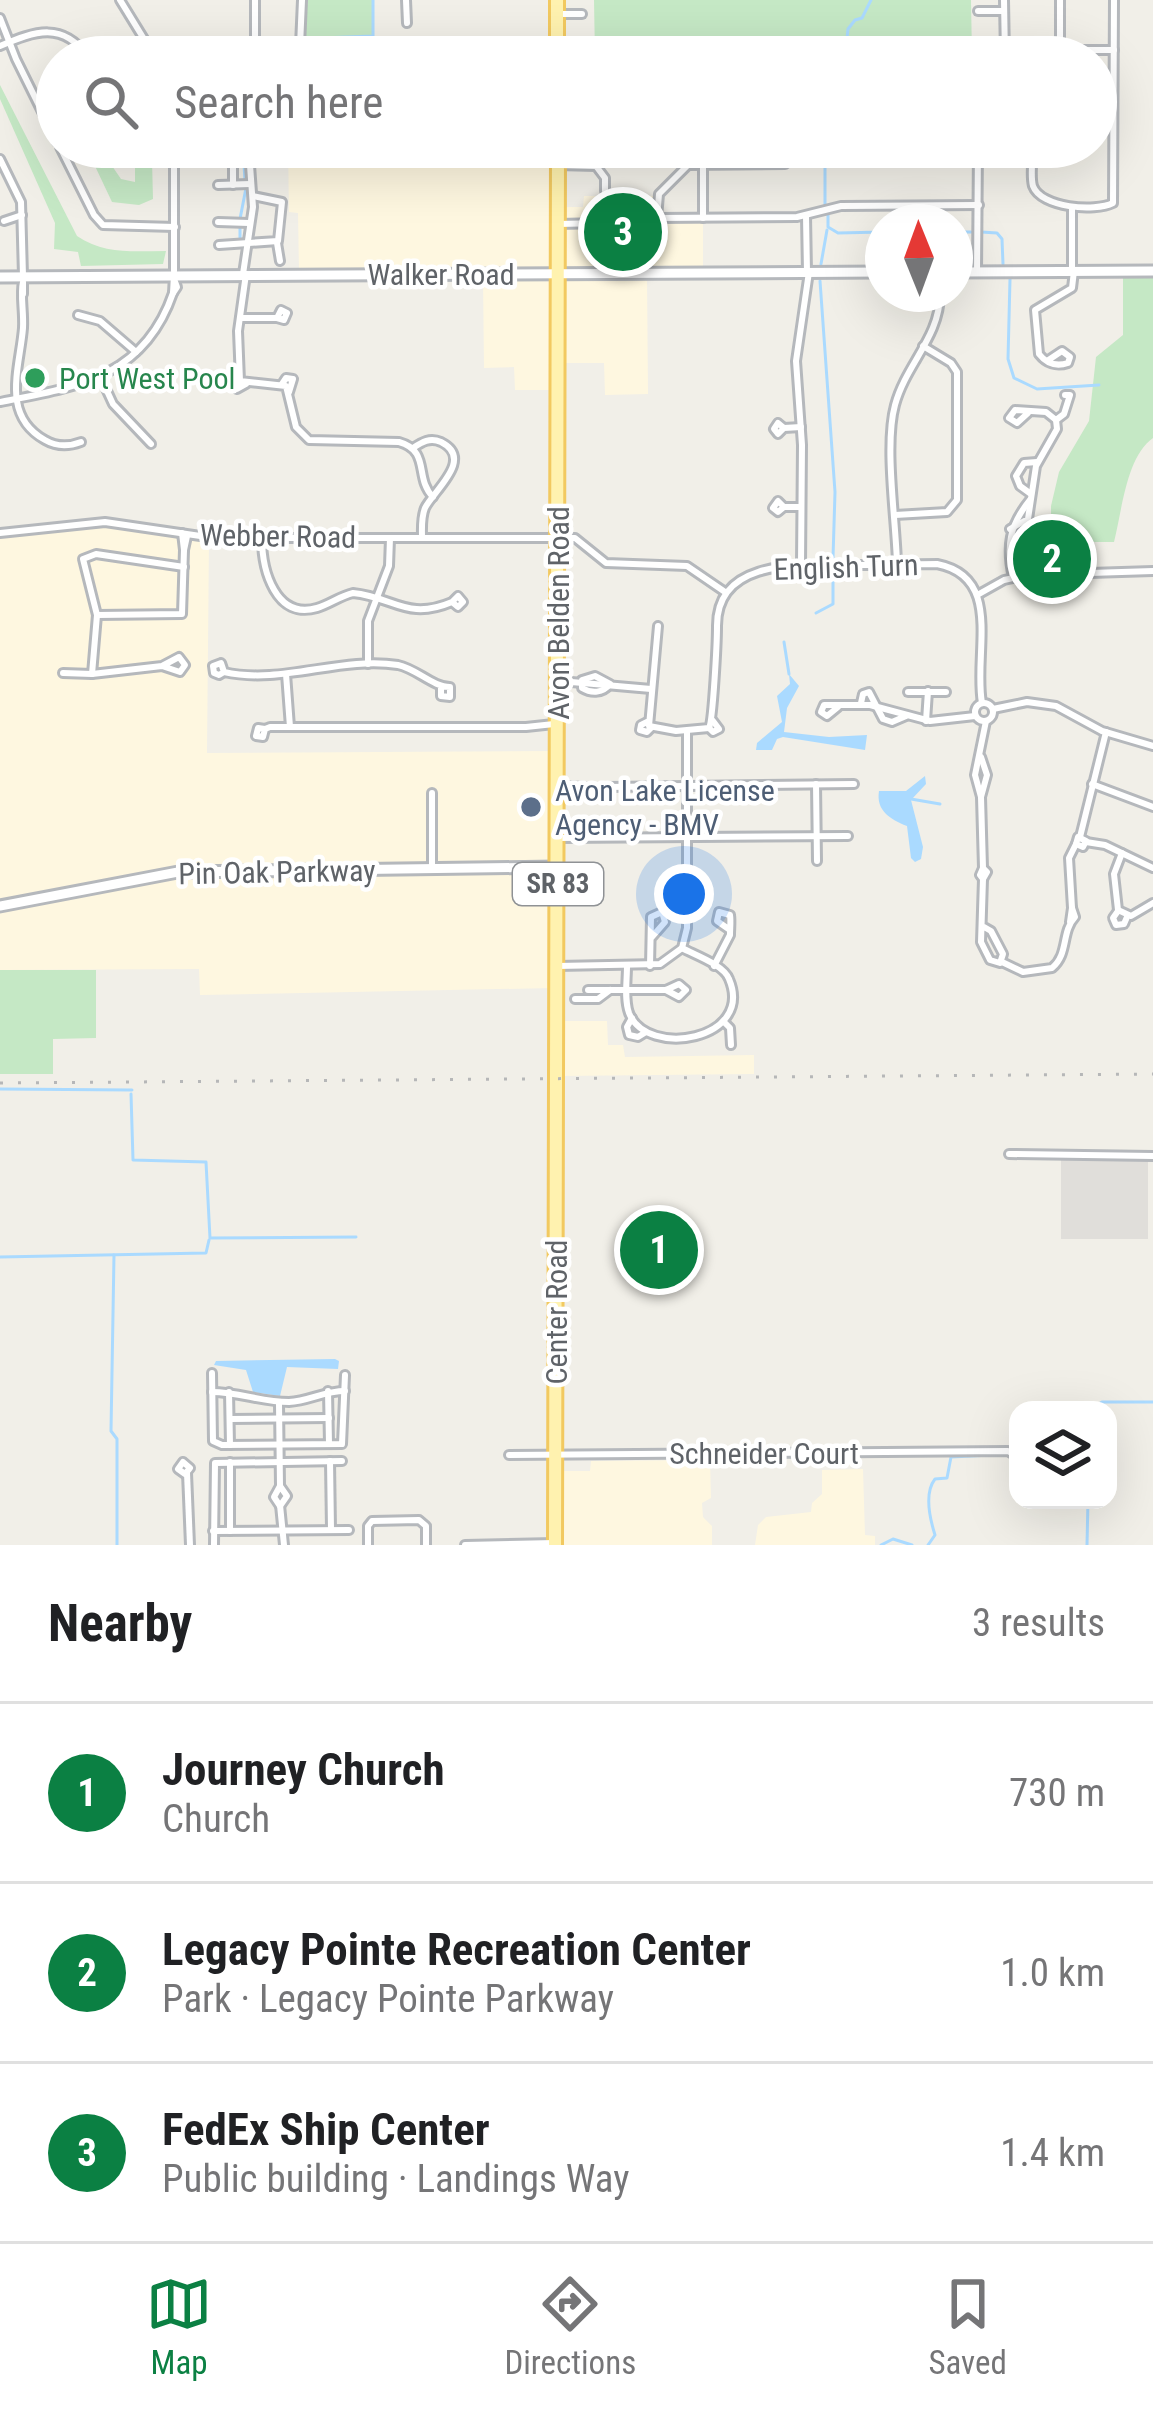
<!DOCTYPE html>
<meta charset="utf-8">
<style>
:root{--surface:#fff;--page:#f2f2f2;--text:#202124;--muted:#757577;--line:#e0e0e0;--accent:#0b8043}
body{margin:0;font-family:"Roboto Condensed",sans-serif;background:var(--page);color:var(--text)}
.controls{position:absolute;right:36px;bottom:36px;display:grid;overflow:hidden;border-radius:24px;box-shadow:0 12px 48px #0002}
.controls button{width:108px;height:108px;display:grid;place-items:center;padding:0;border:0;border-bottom:3px solid var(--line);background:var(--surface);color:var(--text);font:60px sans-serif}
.compass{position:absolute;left:865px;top:204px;width:108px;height:108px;border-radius:50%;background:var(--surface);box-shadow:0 12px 48px #0002;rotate:359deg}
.you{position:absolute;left:684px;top:894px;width:42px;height:42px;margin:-30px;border:9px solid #fff;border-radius:50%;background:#1a73e8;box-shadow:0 0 0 18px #1a73e833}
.badge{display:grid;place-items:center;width:78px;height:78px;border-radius:50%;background:var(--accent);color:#fff;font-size:39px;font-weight:700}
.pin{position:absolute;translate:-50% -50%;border:6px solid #fff;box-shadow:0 3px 12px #0006}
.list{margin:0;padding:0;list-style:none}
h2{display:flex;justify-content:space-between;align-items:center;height:156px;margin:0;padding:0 48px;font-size:51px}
h2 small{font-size:39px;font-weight:400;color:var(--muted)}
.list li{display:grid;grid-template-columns:78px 1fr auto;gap:36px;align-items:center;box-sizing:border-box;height:180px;padding:0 48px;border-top:3px solid var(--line)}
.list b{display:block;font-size:45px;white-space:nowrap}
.list p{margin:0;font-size:39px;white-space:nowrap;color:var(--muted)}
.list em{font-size:39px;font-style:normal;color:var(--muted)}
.icon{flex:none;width:66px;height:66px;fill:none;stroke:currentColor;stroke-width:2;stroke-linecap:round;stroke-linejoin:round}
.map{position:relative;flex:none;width:1153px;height:1545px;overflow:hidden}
.search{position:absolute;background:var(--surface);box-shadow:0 12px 48px #0002;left:36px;right:36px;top:36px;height:132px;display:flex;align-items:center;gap:30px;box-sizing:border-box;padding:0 42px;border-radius:66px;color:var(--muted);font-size:45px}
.sheet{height:696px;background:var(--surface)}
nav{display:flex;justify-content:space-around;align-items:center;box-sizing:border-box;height:168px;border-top:3px solid var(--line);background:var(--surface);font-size:33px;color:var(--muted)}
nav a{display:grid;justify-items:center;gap:6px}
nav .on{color:var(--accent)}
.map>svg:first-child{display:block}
</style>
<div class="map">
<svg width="1153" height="1545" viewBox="0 0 1153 1545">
<rect width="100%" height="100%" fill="#f1efe8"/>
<g fill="#fef7e0">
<polygon points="288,147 555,147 552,264 544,269 299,271 298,213 289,212"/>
<polygon points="584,196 653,196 654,217 703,220 703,270 567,268 563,263 563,207 583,207"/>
<polygon points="647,276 648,394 605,395 604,363 561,363 564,281 570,277"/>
<polygon points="483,278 553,281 555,390 515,390 514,367 484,368"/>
<polygon points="115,523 209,539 207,753 555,751 553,988 200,995 199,969 0,970 0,534"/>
<polygon points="560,1021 607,1021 608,1045 623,1045 625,1057 754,1055 754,1074 559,1076"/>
<polygon points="710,1460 711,1498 702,1503 703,1517 712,1526 712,1545 564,1545 563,1471 590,1471 591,1461"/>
<polygon points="863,1469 865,1535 875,1536 875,1545 755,1545 758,1525 766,1517 811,1512 812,1503 822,1494 822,1470"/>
</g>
<rect fill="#e0deda" x="1061" y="1158" width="87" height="81"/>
<g fill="#c5e8c5">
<polygon points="303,0 373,0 374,57 319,57 319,45 304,44"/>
<polygon points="594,0 971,0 972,57 595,57"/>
<path d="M0,85L77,236C105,255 134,251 166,251L163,264L81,266L78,252L54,249L55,223L0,99Z"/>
<polygon points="86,147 99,147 121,179 135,182 135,160 145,148 152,160 153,199 139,205 112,202"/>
<path d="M1123,273H1153V438C1126,457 1122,511 1114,542H1088L1087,568L1018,572L1016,551L1036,542L1051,541V506L1059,472L1089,421L1096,357L1123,335Z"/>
<polygon points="0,970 96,970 96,1038 53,1039 53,1074 0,1074"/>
</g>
<g fill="#aadaff">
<polygon points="789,674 799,686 787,708 784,732 829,737 867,735 865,750 783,737 777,739 772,750 756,750 757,743 782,722 777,696 790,684"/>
<path d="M925,776L926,784L911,800L923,847L921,859L915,862L911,858L907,826C889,819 876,810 879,791H906Z"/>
<polygon points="335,1359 339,1361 338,1369 287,1367 280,1396 253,1392 246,1370 214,1365 216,1361"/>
</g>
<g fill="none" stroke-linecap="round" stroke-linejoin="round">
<g stroke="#aadaff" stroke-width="3">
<polyline points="304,57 321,38 373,36 373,0"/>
<polyline points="845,57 848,29 855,20 862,18 871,0"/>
<polyline points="244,155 248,147"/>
<polyline points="244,164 245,181"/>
<polyline points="825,205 825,147"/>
<polyline points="828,214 828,227 838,233 883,232"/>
<polyline points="240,219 246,188"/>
<polyline points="240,226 240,239"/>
<polyline points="955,232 971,232"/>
<polyline points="981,232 997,233 1002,239 1003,264"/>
<polyline points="821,264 827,230"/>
<polyline points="1010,279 1008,359 1014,378 1037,389 1099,385"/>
<polyline points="820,281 835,492 833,558"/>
<polyline points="816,613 833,604 833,571"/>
<polyline points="784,642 789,674"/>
<polyline points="911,799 940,804"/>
<polyline points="0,1089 132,1090"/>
<polyline points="131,1094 133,1160 206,1162 210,1238 356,1237"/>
<polyline points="114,1255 111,1431 117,1439 117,1545"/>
<polyline points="0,1257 206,1253 209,1240"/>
<polyline points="1091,1410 1102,1402 1153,1402"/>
<polyline points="881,1545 893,1539 912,1545"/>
<path d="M928,1545L935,1535C930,1519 924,1493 935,1479L947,1478L951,1457L1011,1454"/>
<polyline points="1087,1545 1088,1500"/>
</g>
<g stroke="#b5b8bc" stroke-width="12">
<g id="minor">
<polyline points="120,0 155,57"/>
<polyline points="255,0 255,57"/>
<polyline points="406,0 407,23"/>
<polyline points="1004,0 1005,57"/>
<polyline points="1060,0 1060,57"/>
<polyline points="978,11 1004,11"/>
<polyline points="561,14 582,14"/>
<polyline points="0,18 16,59 57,142"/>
<path d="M0,46C35,31 63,21 88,57"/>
<polyline points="1060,50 1114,50"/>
<polyline points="978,56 1004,57"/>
<polyline points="163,57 186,47 300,46 302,0"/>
<polyline points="60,147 94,215 103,225 175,227"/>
<polyline points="124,147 129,153 134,147"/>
<polyline points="703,147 703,218"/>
<path d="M1033,147C1033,158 1030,175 1033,186C1041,208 1095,212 1113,203L1114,0"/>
<polyline points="863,156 978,154"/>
<polyline points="218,158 284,159"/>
<polyline points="233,158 233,185"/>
<polyline points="0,159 21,202 23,276"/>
<polyline points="587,164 588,147"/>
<polyline points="558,165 596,166 605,178 605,191"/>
<polyline points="218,185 250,184"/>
<polyline points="1072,207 1072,270"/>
<polyline points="806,216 807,272"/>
<polyline points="657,218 797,217 841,206 979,205"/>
<polyline points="4,221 22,215"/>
<polyline points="218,222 249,223"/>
<polyline points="558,224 649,222 657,218 659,194 688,165 785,164"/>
<polyline points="277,243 280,261"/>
<polyline points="219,245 278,241 282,202 253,196"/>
<polyline points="174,250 174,271 174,147"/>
<polyline points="977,272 978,147"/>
<polyline points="243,274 253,207 250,165 258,147"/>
<path d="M246,274L238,331L240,381L286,386L296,427L309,440L399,442C431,451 414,478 433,497"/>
<polyline points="174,279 177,287 173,293 174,275"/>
<path d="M23,294V282C20,294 24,312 23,328C20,367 0,415 45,440C57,447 68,447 81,442"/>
<polyline points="78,315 100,321 136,352"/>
<polyline points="240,318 277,318 281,310 287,313 284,320 277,318"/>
<path d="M1047,361L1062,351L1070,357L1068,363C1056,367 1046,363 1039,354L1035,310L1072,288L1074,271"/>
<polyline points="101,378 113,404 151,444"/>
<polyline points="238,379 237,389 246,384"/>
<polyline points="282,384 286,378 293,379 289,392"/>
<path d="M0,402C77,387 144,378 173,293"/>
<polyline points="1056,420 1064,414 1070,395 1065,395"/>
<polyline points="784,428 778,434 774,429 778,423 784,428 801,427"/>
<path d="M413,448C422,442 430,437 441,442C475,459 433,491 425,508C421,518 422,528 422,538"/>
<polyline points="1031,494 1020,486 1016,476 1024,463 1037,462"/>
<polyline points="784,507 778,501 773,508 778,512 784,507 800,507"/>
<polyline points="895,515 947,512 957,500 957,372 951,363 923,346"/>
<polyline points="1010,529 1028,519 1036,466 1057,429 1056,420 1046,412 1015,410 1009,418 1017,423 1028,413"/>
<polyline points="0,533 105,522 214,538 575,538 606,563 687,566 725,592"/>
<polyline points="182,533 184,550 187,536"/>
<path d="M262,538C262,571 276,620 317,608C330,604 340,596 353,593C394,597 407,621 452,602L458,607L463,602L458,596L452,602"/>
<path d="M897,564C896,520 884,445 895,405C906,364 940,337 940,294"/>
<polyline points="801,565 802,445 796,361 809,272"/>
<path d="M1013,578C1006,546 1009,526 1030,500"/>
<polyline points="979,594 1004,580 1027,575 1153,571"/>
<polyline points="97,615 182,614 184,550"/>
<path d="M658,626L649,726L676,731L709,728C713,721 717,641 717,627C716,557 803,565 852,565C880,565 909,564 937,564C1004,577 973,653 982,703"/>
<polyline points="368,664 368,621 389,566 390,538"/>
<path d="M224,672L221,663L213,666L214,673L219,675L224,672C282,685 340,656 398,665C417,669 433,687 450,687V697L441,696V688"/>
<polyline points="63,673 92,674 162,666 179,657 185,665 180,672 162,666"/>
<polyline points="92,674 97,615 83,559 96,554 184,567"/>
<polyline points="286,674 290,727"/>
<path d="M595,676L610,684C603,693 592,694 582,688V680Z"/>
<polyline points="560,681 651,689"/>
<polyline points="908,692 946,692"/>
<circle cx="984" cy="712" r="9"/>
<polyline points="861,703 863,694 869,692 883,719 892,722 906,716"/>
<polyline points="838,707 827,716 821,712 824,705 870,705 930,721 975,716"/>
<polyline points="993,709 1027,702 1056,706 1102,731 1153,746"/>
<polyline points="926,721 928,691"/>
<polyline points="647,722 641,725 640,730 647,732 651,728"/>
<polyline points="709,728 713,732 719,729 713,721"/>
<polyline points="265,729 258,728 256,736 263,737 265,729 270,727 526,727 554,724"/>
<polyline points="981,757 987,775 981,797"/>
<polyline points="816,784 817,861"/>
<polyline points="1092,784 1153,807"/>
<polyline points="558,786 585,787"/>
<polyline points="607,787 854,784"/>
<polyline points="432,793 432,868"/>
<polygon points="1078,837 1086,841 1083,847 1076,844"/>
<polyline points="1080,837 1106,732"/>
<polyline points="558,838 848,836"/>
<polyline points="1086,842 1105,845 1153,868"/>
<polyline points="1122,853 1114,874 1118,910 1131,916 1153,903"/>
<polyline points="983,868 980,875 983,879 987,872 983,868 981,797 975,775 986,721"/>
<polyline points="983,879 981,942 990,960 1000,963 1003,954 991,931 984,927"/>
<polyline points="1072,908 1069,858 1076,844"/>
<polyline points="1118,911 1113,918 1116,925 1124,924 1127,917"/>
<path d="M1002,962L1023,972L1052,968C1069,954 1061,932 1075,917L1072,908L1070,922"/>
<polyline points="557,966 660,964 682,948 687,928 687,731"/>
<path d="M627,966C627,981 624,999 629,1013C647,1059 755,1040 729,979C724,965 695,955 682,948"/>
<polyline points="650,966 651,917 662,912 665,922 651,938"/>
<path d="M714,966L730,935C730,928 731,921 730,915L719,912L717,921L730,930"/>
<polyline points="588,990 666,990 679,984 686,990 679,997 666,990"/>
<polyline points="575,999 598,999 610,990"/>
<polyline points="632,1018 627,1027 629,1035 638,1037 646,1032"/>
<polyline points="724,1022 730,1028 731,1045"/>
<polyline points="1009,1154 1153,1156"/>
<polyline points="212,1373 213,1441 222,1445 342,1444 345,1375"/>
<polyline points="328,1391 329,1444"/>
<path d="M212,1392C239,1392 261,1402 289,1402C309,1401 324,1391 345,1391"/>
<polyline points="229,1392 230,1445"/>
<polyline points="279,1404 280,1486 274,1497 280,1506 287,1496 280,1486"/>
<polyline points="230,1419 329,1418"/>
<polyline points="509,1455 1008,1451 1018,1457"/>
<polyline points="330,1461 331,1529"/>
<polygon points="183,1462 190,1468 185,1474 178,1469"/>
<polyline points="230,1462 230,1531"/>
<polyline points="187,1473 190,1545"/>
<polyline points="280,1505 284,1545"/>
<polyline points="213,1531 349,1530"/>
<polyline points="214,1545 215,1463 342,1461"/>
<polyline points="368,1545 368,1526 372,1521 419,1520 426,1526 426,1545"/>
<polyline points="465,1545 555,1543"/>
</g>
</g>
<g stroke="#b5b8bc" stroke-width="15">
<g id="tertiary">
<polyline points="955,272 1153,271"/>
<polyline points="0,277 883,272"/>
<polyline points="0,906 178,872 557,867"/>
</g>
</g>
<g stroke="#f2c960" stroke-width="18">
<g id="primary">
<polyline points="557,0 557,57"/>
<polyline points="555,1545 558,147"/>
</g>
</g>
<use href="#minor" stroke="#fff" stroke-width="6"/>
<use href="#tertiary" stroke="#fff" stroke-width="9"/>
<use href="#primary" stroke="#fff2af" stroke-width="12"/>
<polyline stroke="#b6b7b8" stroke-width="3" stroke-dasharray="3 15" stroke-linecap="butt" points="0,1083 1153,1074"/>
</g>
<circle fill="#2e9e5b" stroke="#fff" stroke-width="4.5" cx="35" cy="378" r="12"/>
<circle fill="#5c6f8a" stroke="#fff" stroke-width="4.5" cx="531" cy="807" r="12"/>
<g text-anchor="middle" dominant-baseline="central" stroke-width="9" stroke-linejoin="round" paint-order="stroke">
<rect fill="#fff" stroke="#8f9295" stroke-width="3" x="513" y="863" width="90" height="42" rx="9"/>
<g font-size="27" font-weight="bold" fill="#5f6368">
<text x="558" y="884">SR 83</text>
</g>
<g font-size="30" fill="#5f6368" stroke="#fff">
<text x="441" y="274">Walker Road</text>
<text transform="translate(278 536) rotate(1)">Webber Road</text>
<text transform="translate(846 567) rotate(-2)">English Turn</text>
<text transform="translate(558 613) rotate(-90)">Avon Belden Road</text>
<text transform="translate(277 872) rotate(-1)">Pin Oak Parkway</text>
<text transform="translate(556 1312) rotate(-90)">Center Road</text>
<text x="764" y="1453">Schneider Court</text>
</g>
<g font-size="30" fill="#27864d" stroke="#fff" text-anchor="start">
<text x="59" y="378">Port West Pool</text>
</g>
<g font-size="30" fill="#4e5e75" stroke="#fff" text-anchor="start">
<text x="555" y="790">Avon Lake License<tspan x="555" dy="34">Agency - BMV</tspan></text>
</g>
</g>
</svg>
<div class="controls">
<button><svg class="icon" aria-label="layers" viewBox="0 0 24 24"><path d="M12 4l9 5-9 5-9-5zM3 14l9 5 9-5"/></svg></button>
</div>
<svg class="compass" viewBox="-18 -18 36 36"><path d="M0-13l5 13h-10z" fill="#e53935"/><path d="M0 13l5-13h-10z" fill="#757577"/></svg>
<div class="you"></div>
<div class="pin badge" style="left:659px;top:1250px">1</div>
<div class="pin badge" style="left:1052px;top:559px">2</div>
<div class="pin badge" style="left:623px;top:232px">3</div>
<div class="search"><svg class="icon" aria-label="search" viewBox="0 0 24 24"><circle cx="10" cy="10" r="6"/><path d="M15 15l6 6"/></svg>Search here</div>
</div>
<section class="sheet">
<h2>Nearby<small>3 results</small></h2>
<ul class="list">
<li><span class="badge">1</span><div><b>Journey Church</b><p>Church</p></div><em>730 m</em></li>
<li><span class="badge">2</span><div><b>Legacy Pointe Recreation Center</b><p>Park · Legacy Pointe Parkway</p></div><em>1.0 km</em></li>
<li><span class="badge">3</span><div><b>FedEx Ship Center</b><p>Public building · Landings Way</p></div><em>1.4 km</em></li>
</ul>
</section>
<nav>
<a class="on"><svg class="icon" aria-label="map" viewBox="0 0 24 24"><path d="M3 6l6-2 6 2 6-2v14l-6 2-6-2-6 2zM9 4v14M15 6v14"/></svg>Map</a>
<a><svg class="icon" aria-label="directions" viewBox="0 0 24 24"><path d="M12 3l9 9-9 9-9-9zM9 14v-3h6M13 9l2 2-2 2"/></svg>Directions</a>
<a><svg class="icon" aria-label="saved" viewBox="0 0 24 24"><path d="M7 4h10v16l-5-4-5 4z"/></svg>Saved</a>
</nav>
